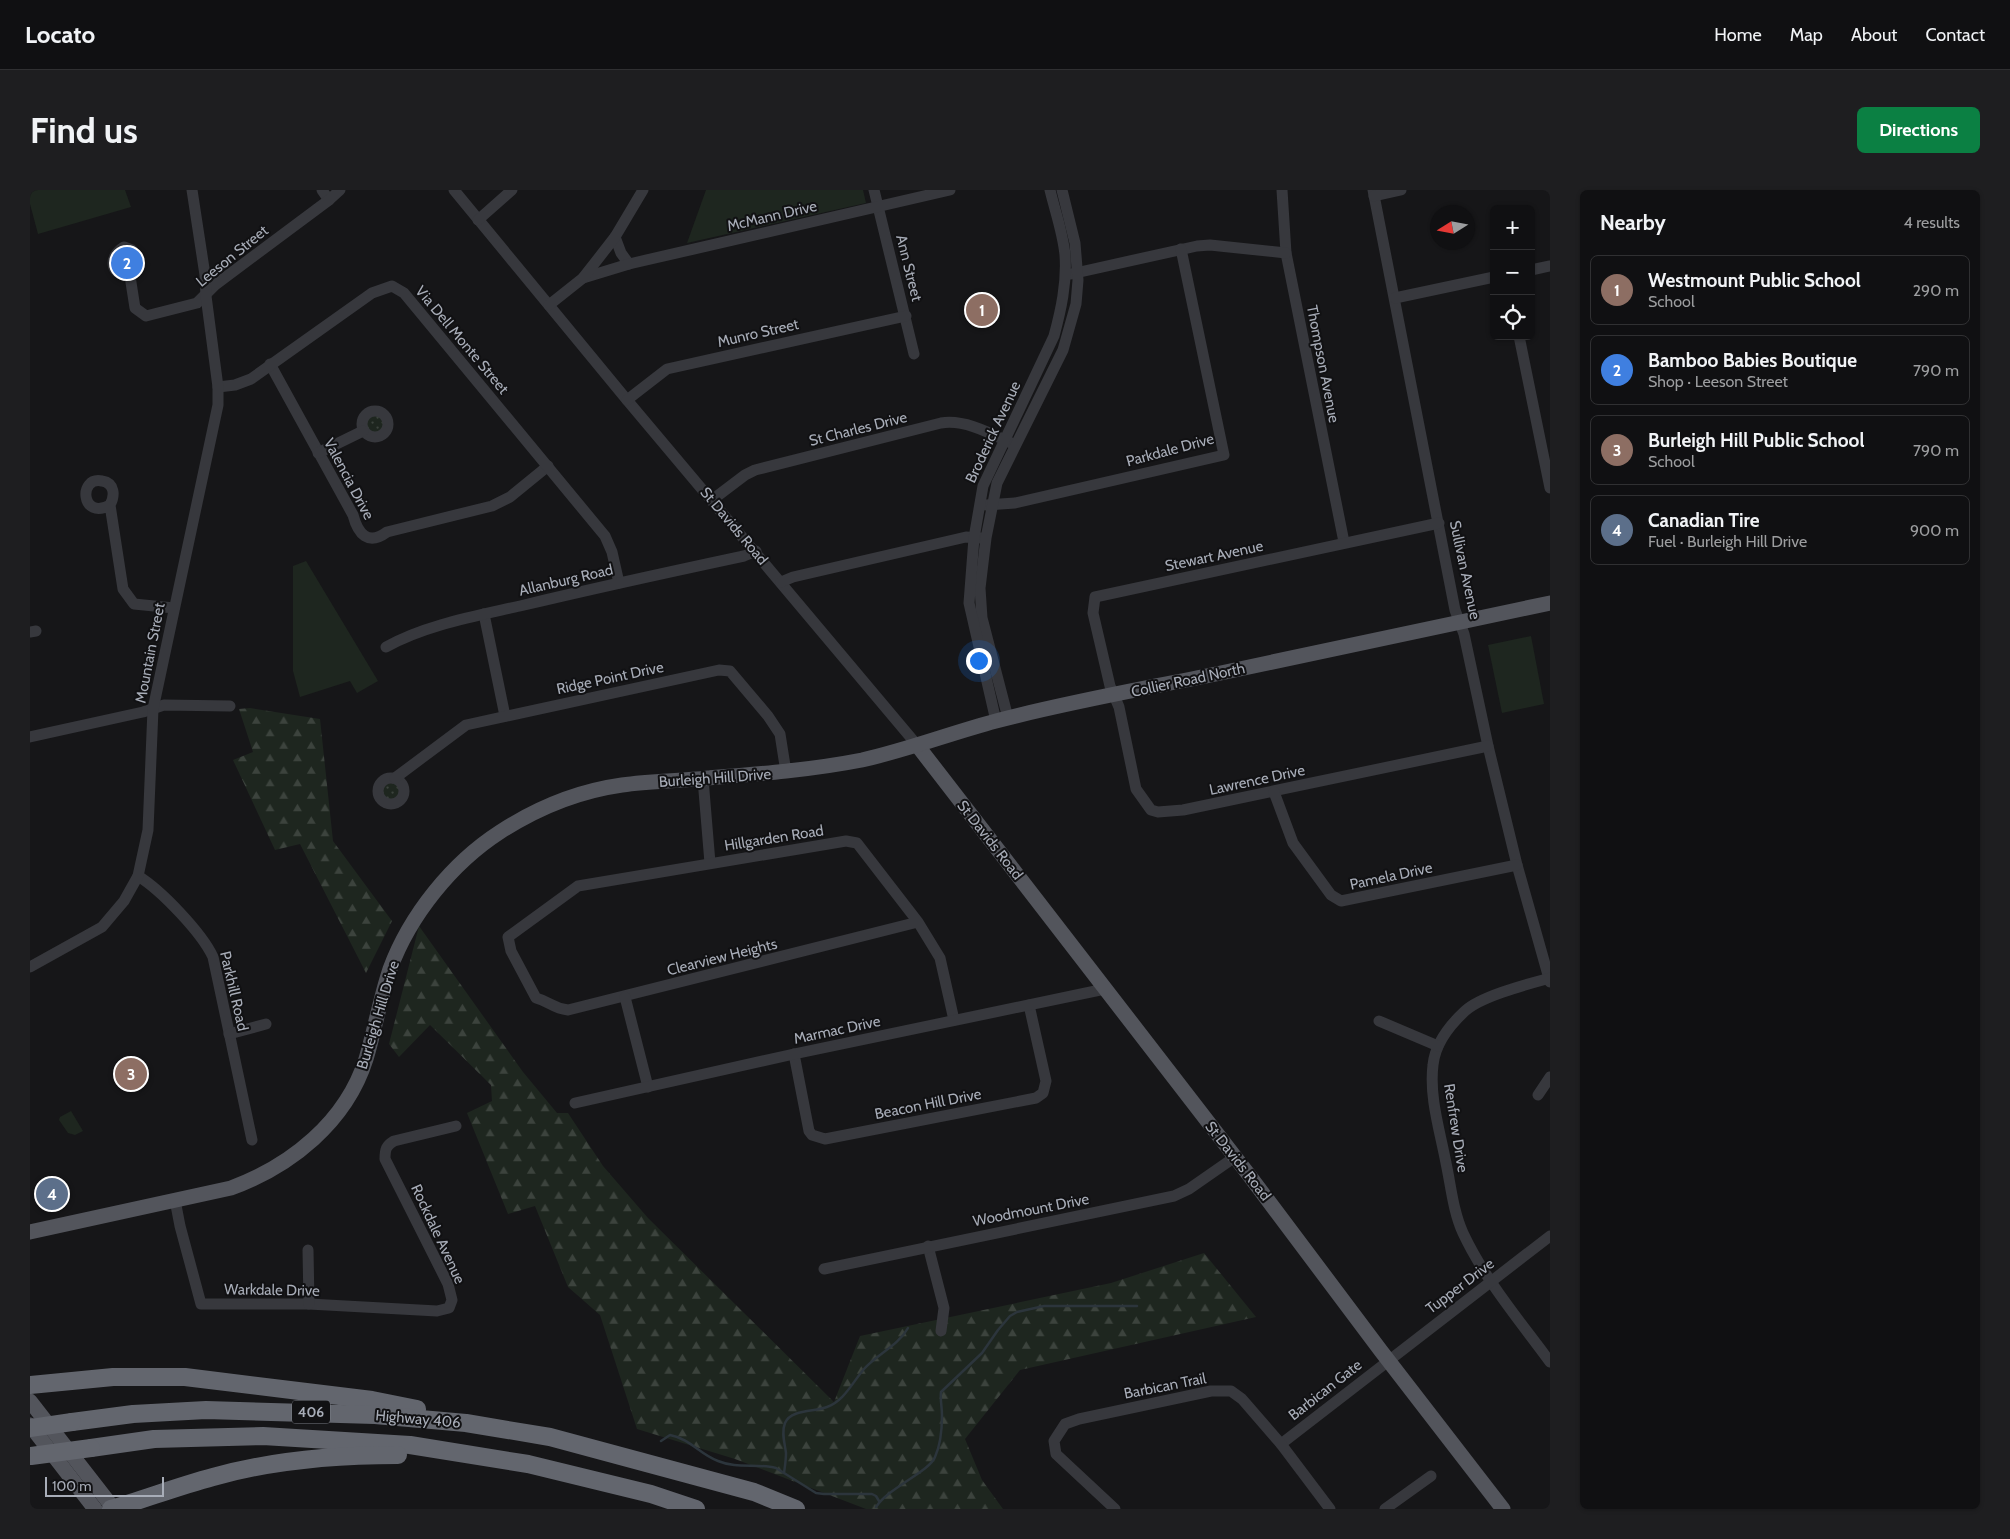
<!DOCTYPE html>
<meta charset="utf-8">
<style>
:root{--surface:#101012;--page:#1e1e20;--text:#f1f3f6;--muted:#9c9d9f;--line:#303032;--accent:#0b8043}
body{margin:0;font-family:Cabin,sans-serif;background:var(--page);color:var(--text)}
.controls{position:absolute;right:15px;top:15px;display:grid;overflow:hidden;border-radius:8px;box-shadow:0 1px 4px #0004}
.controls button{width:45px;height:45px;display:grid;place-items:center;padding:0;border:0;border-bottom:1px solid var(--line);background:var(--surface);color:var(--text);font:25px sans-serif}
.compass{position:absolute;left:1400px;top:15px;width:45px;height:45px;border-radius:50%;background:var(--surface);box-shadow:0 1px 4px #0004;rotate:259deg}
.scale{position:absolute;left:15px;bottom:12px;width:119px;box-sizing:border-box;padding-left:5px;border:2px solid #a8adb8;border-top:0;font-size:14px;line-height:18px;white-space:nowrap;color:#a8adb8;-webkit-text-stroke:4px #111113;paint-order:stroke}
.you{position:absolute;left:948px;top:470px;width:18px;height:18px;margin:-12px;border:4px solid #fff;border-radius:50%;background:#1a73e8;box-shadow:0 0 0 8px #1a73e833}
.badge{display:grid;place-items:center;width:32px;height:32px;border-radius:50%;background:var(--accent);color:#fff;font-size:16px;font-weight:700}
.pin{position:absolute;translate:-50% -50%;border:2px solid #fff;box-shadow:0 1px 5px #0006}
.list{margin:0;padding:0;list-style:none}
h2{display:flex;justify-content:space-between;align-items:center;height:65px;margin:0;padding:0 20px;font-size:21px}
h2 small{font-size:16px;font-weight:400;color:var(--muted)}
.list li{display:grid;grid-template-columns:32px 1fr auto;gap:15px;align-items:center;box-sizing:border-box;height:70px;margin:0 10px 10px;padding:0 10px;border:1px solid var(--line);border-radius:8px}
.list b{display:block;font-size:19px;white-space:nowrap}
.list p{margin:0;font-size:16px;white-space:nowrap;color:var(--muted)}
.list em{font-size:16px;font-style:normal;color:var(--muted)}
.icon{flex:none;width:28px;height:28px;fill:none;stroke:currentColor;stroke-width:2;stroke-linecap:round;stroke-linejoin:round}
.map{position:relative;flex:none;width:1520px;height:1319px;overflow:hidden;border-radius:8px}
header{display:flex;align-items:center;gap:30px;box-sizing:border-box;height:70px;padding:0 25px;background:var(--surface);border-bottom:1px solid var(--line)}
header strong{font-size:24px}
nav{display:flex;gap:28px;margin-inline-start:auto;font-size:18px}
.intro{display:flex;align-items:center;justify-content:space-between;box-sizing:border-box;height:120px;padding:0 30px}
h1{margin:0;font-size:35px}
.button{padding:12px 22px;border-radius:8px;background:var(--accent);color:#fff;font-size:18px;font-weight:700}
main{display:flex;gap:30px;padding:0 30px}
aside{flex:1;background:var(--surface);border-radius:8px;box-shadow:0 1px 4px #0004}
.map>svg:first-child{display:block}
</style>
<header>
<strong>Locato</strong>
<nav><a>Home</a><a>Map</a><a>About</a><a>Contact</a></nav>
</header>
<div class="intro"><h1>Find us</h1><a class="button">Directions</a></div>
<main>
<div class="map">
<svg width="1520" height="1319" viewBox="0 0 1520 1319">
<defs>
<pattern id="grass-dots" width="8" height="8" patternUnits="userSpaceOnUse" patternTransform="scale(1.25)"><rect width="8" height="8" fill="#1e261f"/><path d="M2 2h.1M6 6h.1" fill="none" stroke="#3c433d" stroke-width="1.8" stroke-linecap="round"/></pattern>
<pattern id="forest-firs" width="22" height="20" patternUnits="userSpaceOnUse" patternTransform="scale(1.25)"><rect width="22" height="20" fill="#1e261f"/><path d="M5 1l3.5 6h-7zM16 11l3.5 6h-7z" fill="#3c433d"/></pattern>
</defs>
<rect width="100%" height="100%" fill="#161618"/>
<g fill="url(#grass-dots)">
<circle cx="345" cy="234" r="9"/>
<circle cx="361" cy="602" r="9"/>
</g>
<g fill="url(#forest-firs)">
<polygon points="220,518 290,529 303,651 362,731 336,783 270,654 245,660 203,570 223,562 209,519"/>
<polygon points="389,736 493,882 527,923 538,923 573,976 618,1028 804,1212 830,1146 1081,1093 1174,1063 1226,1127 990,1180 935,1249 952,1290 973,1319 836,1319 705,1269 607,1239 570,1125 538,1097 505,1016 478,1024 437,923 462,911 461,895 400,835 369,867 359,854"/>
</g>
<g fill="#1e261f">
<polygon points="0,0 95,0 101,17 8,44 0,14"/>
<polygon points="676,0 833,0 836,13 657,53"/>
<polygon points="276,371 348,491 327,503 320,491 270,507 263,481 263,376"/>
<polygon points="1501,446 1514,514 1472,523 1458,455"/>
<polygon points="41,921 53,941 45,945 38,943 29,930 30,927"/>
</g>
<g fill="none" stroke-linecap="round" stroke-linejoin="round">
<g stroke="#2c353c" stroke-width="2.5">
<path d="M631,1251L640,1245C661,1249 669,1264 688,1271C707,1279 727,1273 746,1278L786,1303L794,1304H842L846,1306L849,1311"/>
<path d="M754,1283C755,1276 756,1270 756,1263C755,1254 751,1243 755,1233C761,1219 785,1222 797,1217C814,1211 822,1193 834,1179C847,1164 868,1156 878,1138"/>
<path d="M846,1317C858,1298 900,1281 905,1267C911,1254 912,1239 912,1225C912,1217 910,1210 911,1202L952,1163L968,1140L980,1126L987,1122L1014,1116H1107"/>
</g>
<g stroke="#37383d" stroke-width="11">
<polyline points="292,0 299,10"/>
<polyline points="424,0 597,210 887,555"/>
<polyline points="844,0 884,164"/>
<polyline points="1252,0 1256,63 1314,352"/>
<polyline points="1343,0 1425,420 1434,444 1458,556 1487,675 1520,792"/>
<polyline points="1344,6 1371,0"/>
<polyline points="448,30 482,0"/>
<polyline points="585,47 591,63 599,74"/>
<path d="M94,57L102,60L108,68L107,78L100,86C79,85 78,67 94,57Z"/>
<polyline points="1501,80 1520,76"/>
<polyline points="1041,84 1167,56 1180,55 1256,63"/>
<polyline points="100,86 105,118 116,126 167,113 185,95 299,10 310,0"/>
<polyline points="553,88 599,74 920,0"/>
<polyline points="1365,108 1464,87"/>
<polyline points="519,115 553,88 585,47 613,0"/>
<polyline points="1489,146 1520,298"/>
<path d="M240,174L323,325C328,344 338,356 357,342L462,316L480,307L518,276"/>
<polyline points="188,197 205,195 221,189 342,103 362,96 374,103 575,346 582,362 589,393"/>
<polyline points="597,210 637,179 876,126"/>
<circle cx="345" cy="234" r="13"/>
<polyline points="288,263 333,241"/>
<path d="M682,310L715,285L725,280L911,233C934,229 960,243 981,253"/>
<path d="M80,315C51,331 48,286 72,291C85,293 85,306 80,315L93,399L104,414L144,418"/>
<polyline points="956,315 985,313 1194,265 1151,59"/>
<polyline points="1409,333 1065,407 1063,423 1080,496 1089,517 1106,599 1121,620 1128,622 1153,620 1458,556"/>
<polyline points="751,392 763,387 936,347 951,348"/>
<polyline points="454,424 475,526"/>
<polyline points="0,442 6,441"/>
<path d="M356,457C395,435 446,426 490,416C565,398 639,382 714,366L726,361"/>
<polyline points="978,528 952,428 950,398 956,348 967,293 1033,160 1046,114 1048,90 1045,53 1032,0"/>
<path d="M966,531L939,413L944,348L953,296L1024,146C1031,120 1037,93 1035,65C1033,43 1025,21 1020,0"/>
<polyline points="0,547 113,522 134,515 200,516"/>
<circle cx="361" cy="601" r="13"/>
<polyline points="365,588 436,535 689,480 700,481 738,526 750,544 756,582"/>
<polyline points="673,589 680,673"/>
<polyline points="1244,602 1263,653 1301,705 1311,711 1487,675"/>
<path d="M108,686C131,700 172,743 183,767L222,950"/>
<path d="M888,732L538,820C522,818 521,812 506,808L481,761L478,747L548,696L816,651L827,653L888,732L910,768L924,830"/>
<polyline points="0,777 72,737 94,711 108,686 118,640 123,519 188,215 188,197 176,106 175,85 162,0"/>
<path d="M1520,788C1498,794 1451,806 1435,821C1421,834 1405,854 1403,875C1399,907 1410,941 1416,973C1421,996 1423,1021 1433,1043C1455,1090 1490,1131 1520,1172"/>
<polyline points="595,807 618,897"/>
<polyline points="1349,831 1408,856"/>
<polyline points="199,844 236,834"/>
<polyline points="764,864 779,941 782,945 795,949 1006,908 1013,903 1016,891 999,815"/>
<polyline points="1508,905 1520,887"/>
<polyline points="545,913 764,864 1075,799"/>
<path d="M145,1010L150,1036L171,1114H279L407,1121L419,1118L422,1110L418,1094L355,969C355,959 356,956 364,951L426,936"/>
<polyline points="898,1056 914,1118 911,1141"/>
<polyline points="278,1060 279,1114"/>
<polyline points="794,1079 1144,1006 1159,999 1205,967"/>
<polyline points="1251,1254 1520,1046"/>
<polyline points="1085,1319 1026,1264 1024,1251 1035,1234 1049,1229 1181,1201 1201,1201 1212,1209 1251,1254 1300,1319"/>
<polyline points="1355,1319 1401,1286"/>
</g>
<g stroke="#53555c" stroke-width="15">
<polyline points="887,555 1219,985 1351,1161 1473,1319"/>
<path d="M0,1042L201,998C261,976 316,932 336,869C345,839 350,809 360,779C380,725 422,673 470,642C507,618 549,601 592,595C620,591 649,591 678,588C729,584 781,580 832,570C877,560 921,543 966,531C1038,512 1113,499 1186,484C1297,460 1408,436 1520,413"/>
<polyline points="0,1211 84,1319"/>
<polyline points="0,1235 65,1319"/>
</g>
<g stroke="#63666e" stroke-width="18">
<polyline points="0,1195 83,1187 155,1187 342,1210 387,1219"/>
<polyline points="42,1232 103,1224 176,1220 345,1225 436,1233 520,1247 724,1302 766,1319"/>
<polyline points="61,1258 124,1249 233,1246 380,1255 498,1274 621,1304 666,1319"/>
<path d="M81,1319C115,1309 149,1296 183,1287C243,1270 307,1265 368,1265"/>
</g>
<g stroke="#63666e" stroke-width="18">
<polyline points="0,1238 42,1232"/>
<polyline points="1,1266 61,1258"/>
</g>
</g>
<g text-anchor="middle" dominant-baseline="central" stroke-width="4" stroke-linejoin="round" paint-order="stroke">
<rect fill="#111113" stroke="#7b7e86" stroke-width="1" x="262" y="1210.5" width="38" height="23" rx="4"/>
<g font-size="14" font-weight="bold" fill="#a8adb8">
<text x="281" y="1222">406</text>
</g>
<g font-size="15" fill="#a8adb8" stroke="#111113">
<text transform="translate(742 26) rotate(-13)">McMann Drive</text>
<text transform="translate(202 66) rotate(-39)">Leeson Street</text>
<text transform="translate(879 78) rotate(76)">Ann Street</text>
<text transform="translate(728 143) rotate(-13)">Munro Street</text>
<text transform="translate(432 150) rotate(50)">Via Dell Monte Street</text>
<text transform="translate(1293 174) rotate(79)">Thompson Avenue</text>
<text transform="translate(828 239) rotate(-14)">St Charles Drive</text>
<text transform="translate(963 242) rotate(-65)">Broderick Avenue</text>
<text transform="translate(1140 260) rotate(-15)">Parkdale Drive</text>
<text transform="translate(319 289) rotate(62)">Valencia Drive</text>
<text transform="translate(704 336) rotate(50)">St Davids Road</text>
<text transform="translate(1184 366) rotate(-12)">Stewart Avenue</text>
<text transform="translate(1435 380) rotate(78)">Sullivan Avenue</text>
<text transform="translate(536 390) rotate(-13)">Allanburg Road</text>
<text transform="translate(120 463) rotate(-79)">Mountain Street</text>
<text transform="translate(580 488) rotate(-12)">Ridge Point Drive</text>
<text transform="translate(1158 490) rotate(-12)">Collier Road North</text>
<text transform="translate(685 588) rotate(-4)">Burleigh Hill Drive</text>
<text transform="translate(1227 590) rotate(-12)">Lawrence Drive</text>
<text transform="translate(744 648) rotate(-9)">Hillgarden Road</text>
<text transform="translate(960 650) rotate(52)">St Davids Road</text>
<text transform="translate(1361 686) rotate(-12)">Pamela Drive</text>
<text transform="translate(692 767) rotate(-14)">Clearview Heights</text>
<text transform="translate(204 801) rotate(77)">Parkhill Road</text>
<text transform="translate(348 825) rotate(-73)">Burleigh Hill Drive</text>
<text transform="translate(807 840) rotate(-12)">Marmac Drive</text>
<text transform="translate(898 914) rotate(-11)">Beacon Hill Drive</text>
<text transform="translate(1426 938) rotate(81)">Renfrew Drive</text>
<text transform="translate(1208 971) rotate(52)">St Davids Road</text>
<text transform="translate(1001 1020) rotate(-11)">Woodmount Drive</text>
<text transform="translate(408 1044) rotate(65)">Rockdale Avenue</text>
<text transform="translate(1430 1096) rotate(-37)">Tupper Drive</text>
<text transform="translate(242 1100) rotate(1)">Warkdale Drive</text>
<text transform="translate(1135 1196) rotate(-11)">Barbican Trail</text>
<text transform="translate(1295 1200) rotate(-38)">Barbican Gate</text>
<text transform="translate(388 1229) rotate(5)">Highway 406</text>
</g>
</g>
</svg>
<div class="controls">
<button>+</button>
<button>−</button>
<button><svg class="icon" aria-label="locate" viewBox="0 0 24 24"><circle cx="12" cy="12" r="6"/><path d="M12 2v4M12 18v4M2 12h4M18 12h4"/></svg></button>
</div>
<svg class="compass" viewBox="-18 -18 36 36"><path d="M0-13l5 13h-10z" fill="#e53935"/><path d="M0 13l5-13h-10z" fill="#9c9d9f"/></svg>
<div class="scale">100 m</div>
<div class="you"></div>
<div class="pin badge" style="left:952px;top:120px;background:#8d6e63">1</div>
<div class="pin badge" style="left:97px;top:73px;background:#3f7fe0">2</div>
<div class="pin badge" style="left:101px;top:884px;background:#8d6e63">3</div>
<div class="pin badge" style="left:22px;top:1004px;background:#5c6f8a">4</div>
</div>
<aside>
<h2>Nearby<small>4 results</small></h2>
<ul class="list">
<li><span class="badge" style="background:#8d6e63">1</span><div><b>Westmount Public School</b><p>School</p></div><em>290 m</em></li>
<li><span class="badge" style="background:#3f7fe0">2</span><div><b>Bamboo Babies Boutique</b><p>Shop · Leeson Street</p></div><em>790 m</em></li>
<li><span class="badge" style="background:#8d6e63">3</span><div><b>Burleigh Hill Public School</b><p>School</p></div><em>790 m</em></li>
<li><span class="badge" style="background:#5c6f8a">4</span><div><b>Canadian Tire</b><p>Fuel · Burleigh Hill Drive</p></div><em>900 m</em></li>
</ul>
</aside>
</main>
